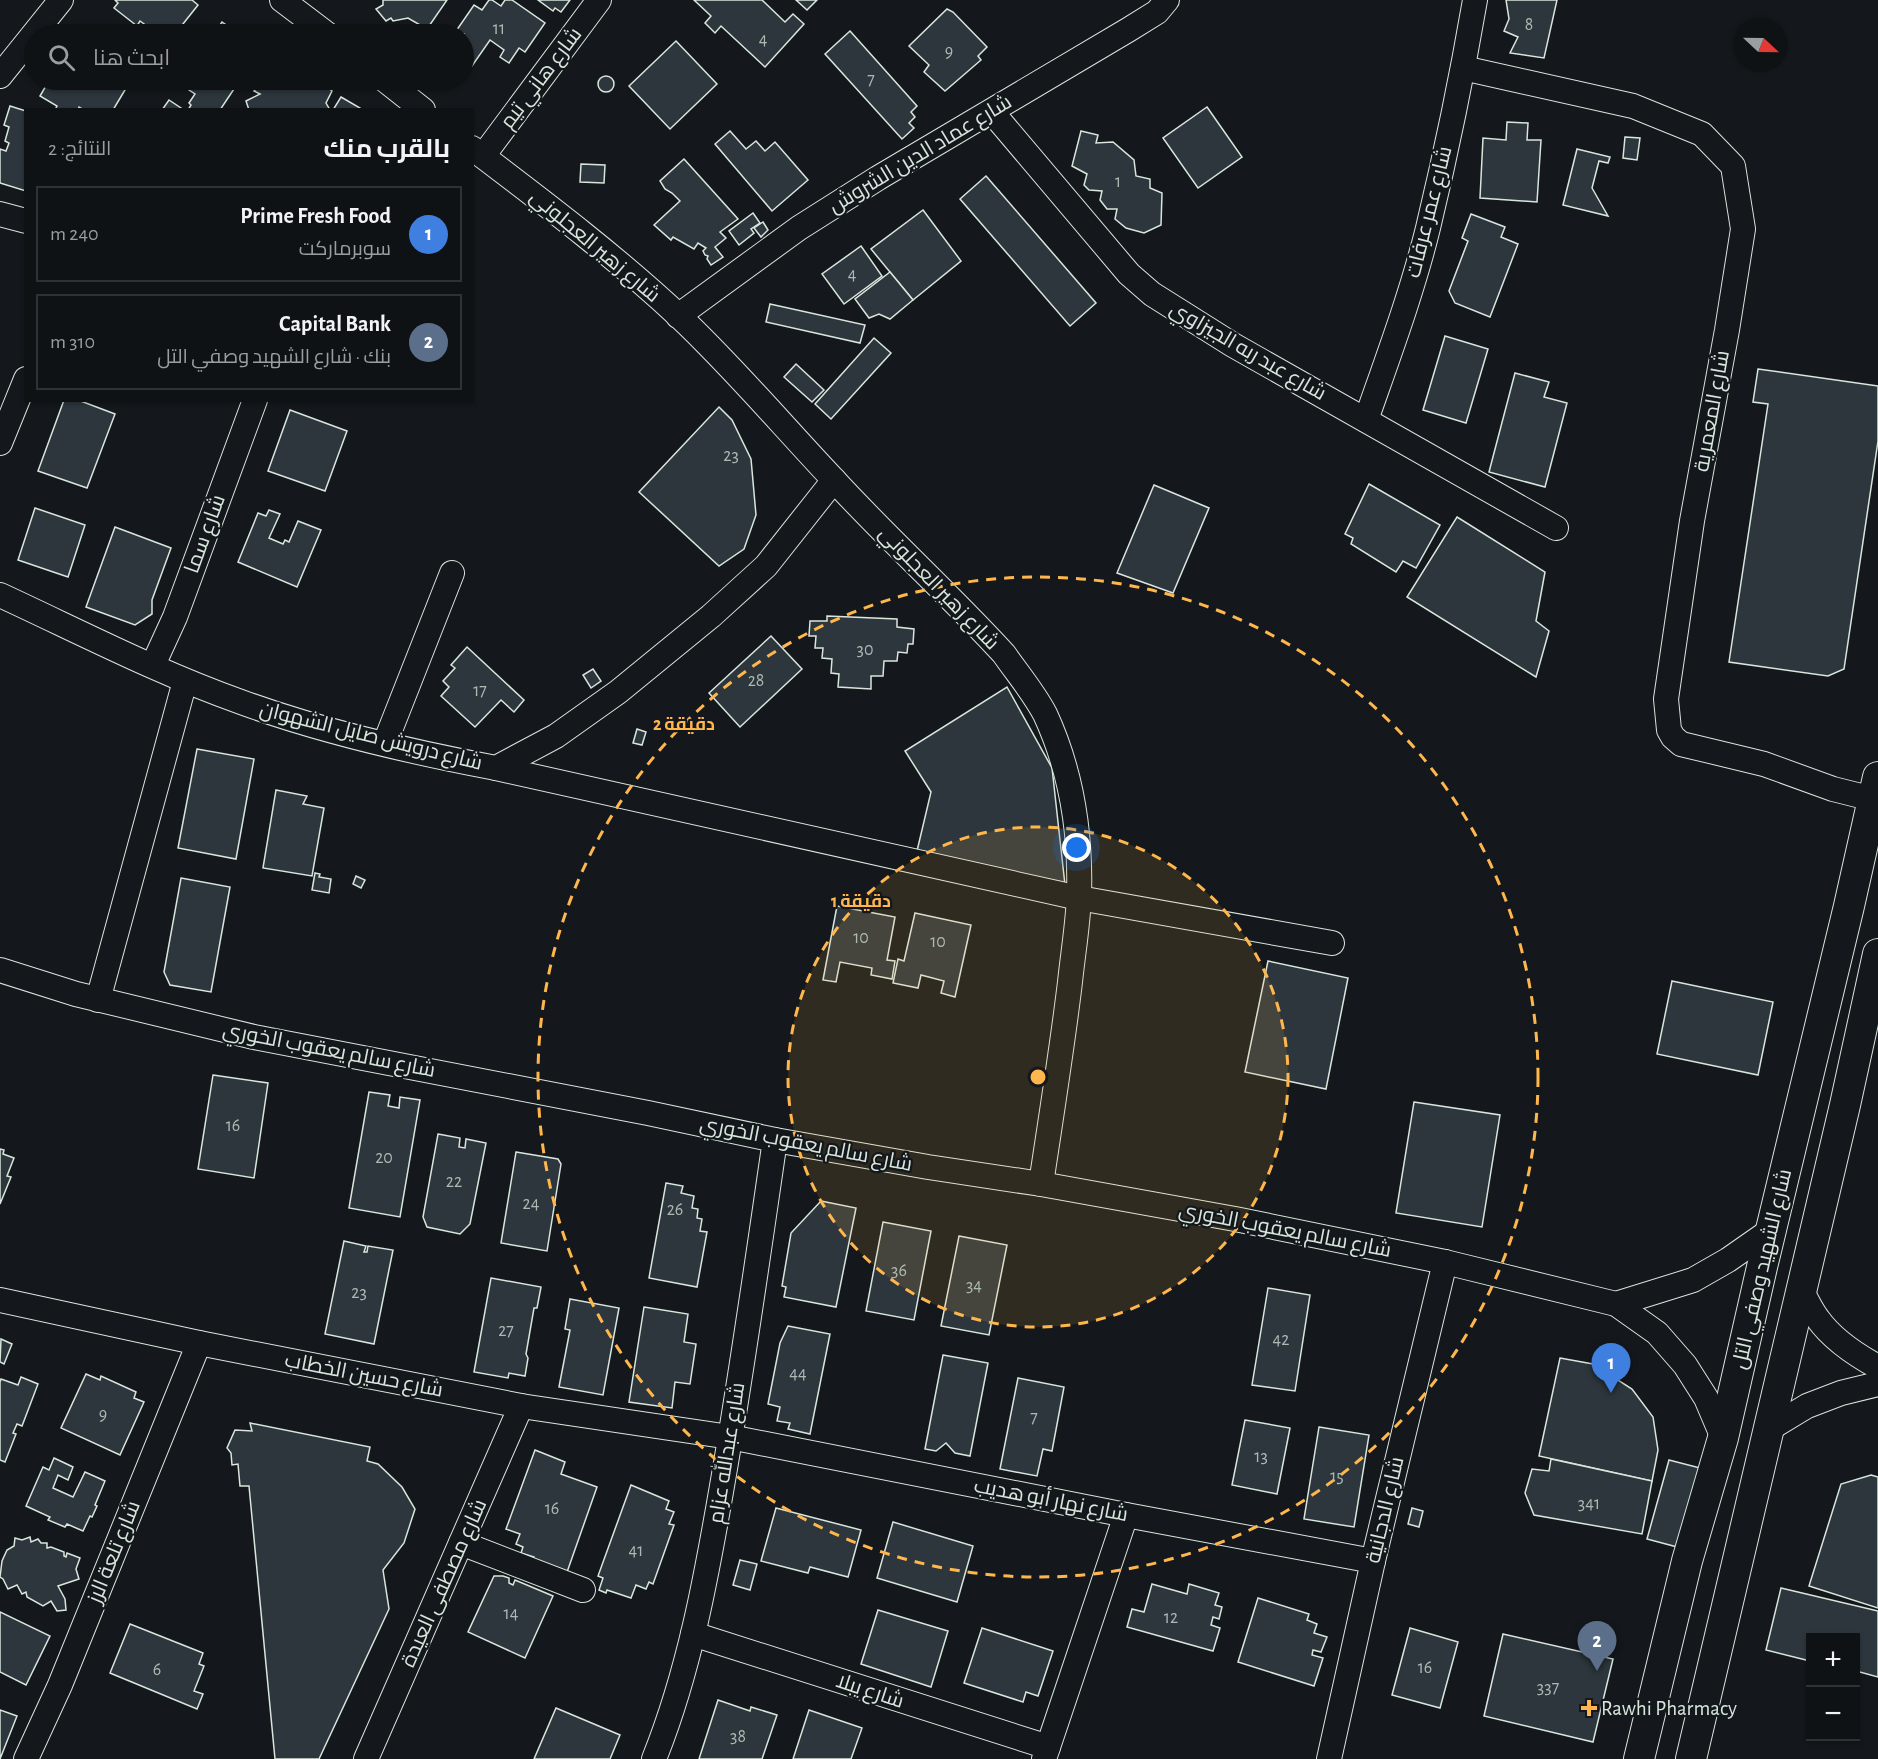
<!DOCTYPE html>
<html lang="ar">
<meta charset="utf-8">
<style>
:root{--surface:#0f1215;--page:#181b1e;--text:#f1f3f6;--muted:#9b9ea0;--line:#2f3234;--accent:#8c9099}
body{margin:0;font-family:"Alegreya Sans",Cairo,sans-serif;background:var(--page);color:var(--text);direction:rtl}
.controls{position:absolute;right:18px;bottom:18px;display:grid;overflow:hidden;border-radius:0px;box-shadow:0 2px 4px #0004}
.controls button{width:54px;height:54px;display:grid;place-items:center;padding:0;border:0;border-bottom:2px solid var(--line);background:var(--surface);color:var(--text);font:30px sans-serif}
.compass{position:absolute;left:1734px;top:18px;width:54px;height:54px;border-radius:50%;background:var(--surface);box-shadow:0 2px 4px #0004;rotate:112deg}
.you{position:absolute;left:1077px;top:848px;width:21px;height:21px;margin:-15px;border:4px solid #fff;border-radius:50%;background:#1a73e8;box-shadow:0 0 0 9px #1a73e833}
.badge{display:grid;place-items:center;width:39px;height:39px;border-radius:50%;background:var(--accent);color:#fff;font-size:20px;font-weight:700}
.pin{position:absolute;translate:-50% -50px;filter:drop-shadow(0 2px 3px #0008)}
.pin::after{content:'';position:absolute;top:32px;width:21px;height:18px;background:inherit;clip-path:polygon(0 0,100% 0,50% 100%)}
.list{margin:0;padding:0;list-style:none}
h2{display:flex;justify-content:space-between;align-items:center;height:78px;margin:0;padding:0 24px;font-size:26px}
h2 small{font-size:20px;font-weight:400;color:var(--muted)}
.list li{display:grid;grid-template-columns:39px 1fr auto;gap:18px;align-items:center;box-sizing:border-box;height:96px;margin:0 12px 12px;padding:0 12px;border:2px solid var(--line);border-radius:0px}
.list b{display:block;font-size:22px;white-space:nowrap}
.list p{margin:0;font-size:20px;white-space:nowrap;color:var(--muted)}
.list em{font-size:20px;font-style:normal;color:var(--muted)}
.icon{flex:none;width:33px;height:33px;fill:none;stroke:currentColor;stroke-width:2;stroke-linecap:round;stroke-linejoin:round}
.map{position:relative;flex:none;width:1878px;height:1759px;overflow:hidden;direction:ltr}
.search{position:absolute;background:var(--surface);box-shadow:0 2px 4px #0004;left:24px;top:24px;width:450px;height:66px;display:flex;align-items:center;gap:15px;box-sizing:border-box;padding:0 21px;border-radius:33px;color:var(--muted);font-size:22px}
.panel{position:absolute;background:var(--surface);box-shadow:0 2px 4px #0004;left:24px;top:108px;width:450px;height:294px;border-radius:0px;direction:rtl}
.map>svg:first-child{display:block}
</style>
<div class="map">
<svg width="1878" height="1759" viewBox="0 0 1878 1759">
<rect width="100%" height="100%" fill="#14181c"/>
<g fill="#2c363c" stroke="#d8e6dc" stroke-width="1.5">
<polygon points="115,0 192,0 198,5 175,34 158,34 140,21 137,26 114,8 118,3"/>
<polygon points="383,0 447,0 427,29 408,18 393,21 391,18 386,21 376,9 383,5"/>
<polygon points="489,0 492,0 501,6 505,0 512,0 545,23 525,52 519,48 509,63 500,57 504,50 490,40 472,66 464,60 464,34 454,34 474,5 482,10"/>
<polygon points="538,0 570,0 561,12 555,8 553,11"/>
<polygon points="694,0 762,0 785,22 793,14 804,24 765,67 721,26 715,33 705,23 711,16"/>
<polygon points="796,0 817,0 807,10"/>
<polygon points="1506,0 1557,0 1544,58 1510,53 1518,37 1504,31 1509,19"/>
<polygon points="947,9 953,12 987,47 978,56 981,60 945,91 924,72 929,65 909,46"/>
<polygon points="222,22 235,31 238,28 248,34 214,34"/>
<polygon points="850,31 917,106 911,112 915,117 909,123 914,128 902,139 825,54"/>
<polygon points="676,41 717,84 670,129 629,86"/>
<circle cx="606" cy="84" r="8"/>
<polygon points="39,80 131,80 113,110 84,110 79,107 78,110 55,110 57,106 40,96 47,84"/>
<polygon points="183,80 240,80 220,110 188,110 191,105 189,103 195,94 180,84"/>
<polygon points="265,80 318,80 332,91 326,103 330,110 249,110 246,101 260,94 254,91"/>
<polygon points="341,97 360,108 359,110 333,110"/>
<polygon points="169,100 184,110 162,110"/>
<polygon points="10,106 26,111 26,191 0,183 0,149 6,151 9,143 5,141 9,127 4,125"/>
<polygon points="1207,107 1242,157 1198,188 1163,138"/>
<polygon points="1507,122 1528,123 1527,140 1541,140 1537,202 1480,198 1483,138 1506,140"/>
<polygon points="730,131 746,149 756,141 765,151 775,142 808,180 772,211 715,144"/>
<polygon points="1081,131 1098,135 1096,143 1113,142 1134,160 1136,176 1150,179 1150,188 1162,193 1161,225 1144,233 1126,228 1115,219 1117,209 1107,209 1100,200 1102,191 1089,190 1084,185 1087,174 1072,166"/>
<polygon points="1625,137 1640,138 1637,160 1623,158"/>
<polygon points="1577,149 1610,157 1608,163 1599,161 1592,188 1608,216 1563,205"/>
<polygon points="684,159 738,219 720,232 726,238 715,247 723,257 711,265 707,259 708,256 705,255 703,251 706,248 698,243 694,249 673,237 671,240 654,225 680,201 672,193 665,189 660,181"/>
<polygon points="581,164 605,165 604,183 580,182"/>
<polygon points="986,176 1096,303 1070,326 960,199"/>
<polygon points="923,210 961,261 913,300 871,249"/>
<polygon points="753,213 760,223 751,229 754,233 739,245 729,231"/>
<polygon points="1471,214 1505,227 1501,237 1518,244 1490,317 1455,303 1449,291 1468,241 1462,238"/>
<polygon points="763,222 768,230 761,237 754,228"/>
<polygon points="861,246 882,276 844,304 822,274"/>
<polygon points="890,272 913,300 890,319 879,314 869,318 855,299"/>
<polygon points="770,304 865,325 860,343 766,322"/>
<polygon points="1445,336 1488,349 1466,423 1423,410"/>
<polygon points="874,338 891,353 831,419 815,404"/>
<polygon points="796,364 824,390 812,402 784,377"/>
<polygon points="1758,369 1878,386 1878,441 1844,669 1828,676 1729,662 1768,404 1753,402"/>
<polygon points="1515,373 1549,382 1544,397 1567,403 1545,487 1489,472"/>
<polygon points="64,400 78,400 115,414 87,488 38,471"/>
<polygon points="719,407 732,420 751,459 756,515 744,549 719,566 639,492"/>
<polygon points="290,410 347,431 325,491 268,471"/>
<polygon points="1369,484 1440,525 1416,568 1403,561 1396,572 1351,544 1353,538 1345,534"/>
<polygon points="1154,485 1209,508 1173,593 1117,573"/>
<polygon points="35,508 85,525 68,577 18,560"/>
<polygon points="269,510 280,514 269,538 283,544 285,540 289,542 298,521 321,530 297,587 238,562 258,513 266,516"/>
<polygon points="1457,517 1545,572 1536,621 1549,631 1536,677 1407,597"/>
<polygon points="115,527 171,548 152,600 152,614 135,625 86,607"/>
<polygon points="827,616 897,619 897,627 914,629 913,644 908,644 907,653 898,652 897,661 884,661 883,676 871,676 871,689 838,687 839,674 831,673 832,659 822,658 823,648 815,648 816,636 809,636 810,621 827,621"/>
<polygon points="771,636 802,669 740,727 709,693"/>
<polygon points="467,647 524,700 514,712 501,700 475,727 441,696 449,687 443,681 455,668 451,665"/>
<polygon points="593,669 601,681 591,688 583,675"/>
<polygon points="1007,687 1052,768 1065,885 917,851 931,792 905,751"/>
<polygon points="637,729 646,732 642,745 633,743"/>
<polygon points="197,749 254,759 236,859 178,848"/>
<polygon points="276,790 307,796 303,804 324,808 312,876 263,868"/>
<polygon points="315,873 320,874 319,877 331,879 329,893 312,890"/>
<polygon points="356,876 365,880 361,888 353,884"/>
<polygon points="181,878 230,887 211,992 170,985 164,972"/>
<polygon points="837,906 895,917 887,960 895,961 892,979 871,975 872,968 840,962 836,982 823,980"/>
<polygon points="915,913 971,925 955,997 941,993 944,981 921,975 918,988 893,983 898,959 904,961"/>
<polygon points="1268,961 1348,978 1326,1089 1245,1072"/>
<polygon points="1672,981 1773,1002 1758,1075 1657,1054"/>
<polygon points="213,1075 268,1083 254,1178 198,1169"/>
<polygon points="369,1092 390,1095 388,1106 399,1108 400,1097 420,1100 400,1217 349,1208"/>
<polygon points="1414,1102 1500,1115 1482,1227 1396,1213"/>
<polygon points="438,1134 460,1138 459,1147 465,1148 466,1139 486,1143 470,1224 460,1234 427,1227 423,1217"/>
<polygon points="0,1149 4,1150 3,1154 14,1158 7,1176 11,1177 0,1204"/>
<polygon points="516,1152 558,1159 561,1164 547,1251 501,1243"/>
<polygon points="666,1183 683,1186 681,1193 694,1196 692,1208 698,1209 697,1218 702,1219 700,1231 707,1232 697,1287 649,1278"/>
<polygon points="821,1201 856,1208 836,1307 784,1297 786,1287 782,1286 791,1233"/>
<polygon points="883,1222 931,1231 914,1320 866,1311"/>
<polygon points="959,1236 1007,1245 989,1335 941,1326"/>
<polygon points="344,1241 366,1246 364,1252 367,1252 368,1246 393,1250 374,1344 325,1334"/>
<polygon points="491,1278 541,1287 537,1308 534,1308 526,1354 528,1358 525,1376 509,1373 508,1378 474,1372"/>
<polygon points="1268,1288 1310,1295 1295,1391 1252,1385"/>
<polygon points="570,1299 619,1308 603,1395 559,1387 570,1330 565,1329"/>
<polygon points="644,1307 688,1314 684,1342 696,1344 690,1384 675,1382 672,1408 629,1402"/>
<polygon points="788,1326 830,1334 810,1434 788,1429 790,1423 777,1421 780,1407 768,1404 780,1343"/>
<polygon points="1,1339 12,1344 4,1364 0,1362"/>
<polygon points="943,1355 988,1363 970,1456 955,1453 946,1443 936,1451 925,1449"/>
<polygon points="1560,1358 1593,1364 1632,1389 1653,1417 1658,1450 1652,1481 1539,1456"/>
<polygon points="86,1374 100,1380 101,1376 136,1392 134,1398 144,1402 120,1455 61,1428"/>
<polygon points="21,1377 38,1384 22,1426 17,1424 13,1433 16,1434 5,1462 0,1460 0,1382 1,1379 18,1385"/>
<polygon points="1018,1378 1064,1387 1052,1451 1043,1449 1037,1476 1000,1469"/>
<polygon points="1245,1420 1290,1428 1277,1494 1232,1485"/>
<polygon points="250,1423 370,1447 367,1461 378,1464 402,1487 415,1509 404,1543 383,1570 389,1609 319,1759 275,1759 249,1486 240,1486 238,1464 232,1465 231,1453 227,1448 235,1430 252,1431"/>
<polygon points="1319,1427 1369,1435 1354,1527 1304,1519"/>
<polygon points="535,1450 565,1462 561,1474 597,1487 566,1575 532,1562 534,1557 521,1553 523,1547 516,1544 520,1534 506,1529"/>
<polygon points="54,1458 73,1467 68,1480 58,1475 53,1488 73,1497 85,1472 105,1481 95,1505 97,1506 92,1517 90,1516 83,1531 67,1524 65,1527 48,1520 50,1517 26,1506 43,1467 49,1470"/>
<polygon points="1551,1459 1652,1481 1642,1534 1534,1515 1525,1493 1532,1469 1549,1471"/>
<polygon points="1669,1460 1704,1469 1681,1548 1647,1539"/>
<polygon points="1871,1475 1878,1477 1878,1608 1809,1586 1841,1484"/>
<polygon points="631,1485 669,1501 666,1509 674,1512 669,1524 674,1525 653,1584 649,1582 646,1589 636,1585 631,1598 607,1590 606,1593 599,1590 603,1578 598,1576"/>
<polygon points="776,1508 861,1530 848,1577 810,1567 808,1573 761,1561"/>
<polygon points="1412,1508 1423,1511 1419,1527 1408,1524"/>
<polygon points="893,1522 973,1546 957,1602 877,1578"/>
<polygon points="30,1537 31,1542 38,1539 41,1543 47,1543 47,1548 51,1547 64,1552 64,1556 66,1557 67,1553 80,1558 76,1569 79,1579 58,1586 65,1599 66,1610 57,1611 51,1601 43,1606 27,1597 26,1592 22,1594 17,1585 8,1589 3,1579 0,1577 2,1561 7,1550 14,1546 15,1538 22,1540"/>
<polygon points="740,1560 757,1564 750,1590 733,1585"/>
<polygon points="494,1576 503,1576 509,1578 509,1583 513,1585 515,1580 553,1596 525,1658 468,1632"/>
<polygon points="1152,1584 1187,1594 1189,1584 1219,1593 1215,1605 1222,1607 1219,1619 1213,1617 1211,1625 1220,1628 1213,1651 1127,1627 1132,1609 1144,1612"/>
<polygon points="1781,1588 1878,1611 1878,1677 1856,1671 1856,1638 1810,1638 1810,1661 1766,1650"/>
<polygon points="1258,1598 1309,1614 1307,1620 1317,1624 1314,1633 1327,1637 1321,1652 1313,1650 1312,1655 1323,1658 1314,1686 1238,1662"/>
<polygon points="878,1610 948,1631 931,1687 861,1664"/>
<polygon points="0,1612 50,1636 26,1685 0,1672"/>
<polygon points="130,1624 203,1653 199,1664 204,1666 194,1691 203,1694 197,1709 110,1673"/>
<polygon points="982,1628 1053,1651 1038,1696 1026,1692 1023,1702 964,1683"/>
<polygon points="1410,1628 1458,1642 1440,1708 1392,1695"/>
<polygon points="1503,1634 1613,1659 1593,1742 1484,1716"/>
<polygon points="718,1700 750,1711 751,1707 777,1715 762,1759 699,1759"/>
<polygon points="556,1708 620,1735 610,1759 534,1759"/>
<polygon points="0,1710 17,1716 0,1759"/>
<polygon points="809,1710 862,1728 851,1759 793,1759"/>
</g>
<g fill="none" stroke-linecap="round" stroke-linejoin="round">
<g stroke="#d8e6dc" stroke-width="26">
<g id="minor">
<polyline points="282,0 327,34"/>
<polyline points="1463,68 1633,106 1702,134 1733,166 1743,229 1727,330 1692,521 1666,699 1669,730 1673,737 1681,744 1764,764 1833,789 1873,799"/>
<polyline points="0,76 61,0"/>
<polyline points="385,80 423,110"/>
<polyline points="992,112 1129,274 1152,294 1233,345 1556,528"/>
<path d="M472,148C543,202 615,256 680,317C734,368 782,425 833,479C888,539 949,594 1004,654C1018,674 1034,693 1045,714C1071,770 1081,834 1079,896C1078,924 1073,953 1070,982C1062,1049 1051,1117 1041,1184"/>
<polyline points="483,156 599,0"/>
<polyline points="0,214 26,221"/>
<polyline points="678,316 799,228 878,178 1128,30 1157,12 1167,0"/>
<path d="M1366,420C1388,357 1412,293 1428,228C1446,153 1462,76 1475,0"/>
<polyline points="0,443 26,379"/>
<path d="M0,595C80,632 159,673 241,702C323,732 411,752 496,768L556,736L618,692L711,616L766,566L834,480"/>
<polyline points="153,665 175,617 255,400"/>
<polyline points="385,743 452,573"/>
<polyline points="496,768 1079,898 1332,943"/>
<polyline points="0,970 76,994 254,1037 648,1113 775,1140 928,1167 1041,1184 1235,1219 1445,1262 1616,1304 1657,1333 1685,1365 1706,1398 1723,1438"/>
<polyline points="98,1000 185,681"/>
<path d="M1801,1290C1807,1300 1811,1310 1818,1319C1833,1340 1856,1355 1878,1367"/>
<polyline points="0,1300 199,1343 521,1406 730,1437 1126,1515 1373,1561"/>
<polyline points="1616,1304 1693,1280 1728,1260 1771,1230"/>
<polyline points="1769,1429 1807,1406 1841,1393 1878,1384"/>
<polyline points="461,1543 583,1590"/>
<polyline points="693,1634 1048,1747"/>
<polyline points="26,1759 60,1685 199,1343"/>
<polyline points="366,1759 521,1406"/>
<path d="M654,1759C689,1672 706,1579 722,1486C742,1371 758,1256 775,1140"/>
<polyline points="1044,1759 1126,1515"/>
<polyline points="1329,1759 1373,1561 1445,1262"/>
</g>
</g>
<g stroke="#d8e6dc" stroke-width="32">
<g id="major">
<polyline points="1639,1759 1687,1561 1723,1438 1762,1267 1849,906 1878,777"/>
<polyline points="1691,1759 1845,1105 1878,954"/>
</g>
</g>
<use href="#minor" stroke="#14181c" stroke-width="24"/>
<use href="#major" stroke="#14181c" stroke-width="30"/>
</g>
<circle cx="1038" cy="1077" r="250" fill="#ffb74d" fill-opacity=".12"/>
<g fill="none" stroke="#ffb74d" stroke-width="3" stroke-dasharray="10 8">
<circle cx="1038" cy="1077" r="250"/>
<circle cx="1038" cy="1077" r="500"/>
</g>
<path fill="#ffb74d" stroke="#14181c" stroke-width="2" d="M1586 1699h6v6h6v6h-6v6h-6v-6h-6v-6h6z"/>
<g text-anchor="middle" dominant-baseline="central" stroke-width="4.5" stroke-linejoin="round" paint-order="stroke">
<g font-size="18" fill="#adbab4">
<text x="1529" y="25">8</text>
<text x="499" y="29">11</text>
<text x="763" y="40">4</text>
<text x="949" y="52">9</text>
<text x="871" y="80">7</text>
<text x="1118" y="182">1</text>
<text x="852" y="275">4</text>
<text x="731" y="456">23</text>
<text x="865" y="650">30</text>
<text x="756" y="681">28</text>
<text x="480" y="691">17</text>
<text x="861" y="938">10</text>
<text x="938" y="942">10</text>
<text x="233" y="1126">16</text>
<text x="384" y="1158">20</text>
<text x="454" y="1182">22</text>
<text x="531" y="1204">24</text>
<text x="675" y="1210">26</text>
<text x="899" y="1271">36</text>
<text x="974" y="1286">34</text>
<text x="359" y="1293">23</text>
<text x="506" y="1331">27</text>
<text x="1281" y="1340">42</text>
<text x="798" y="1374">44</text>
<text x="103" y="1415">9</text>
<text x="1034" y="1418">7</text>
<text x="1261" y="1457">13</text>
<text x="1337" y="1477">15</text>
<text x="1589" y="1504">341</text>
<text x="552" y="1509">16</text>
<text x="636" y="1551">41</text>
<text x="511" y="1614">14</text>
<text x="1171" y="1618">12</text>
<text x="1425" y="1668">16</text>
<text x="157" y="1670">6</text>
<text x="1548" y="1688">337</text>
<text x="738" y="1737">38</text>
</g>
<g font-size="21" fill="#d8e6dc" stroke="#14181c">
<text transform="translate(541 78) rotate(-53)">شارع هاني تيم</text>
<text transform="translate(920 154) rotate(-31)">شارع عماد الدين الشروش</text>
<text transform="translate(1429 212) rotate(-76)">شارع عمر عرفات</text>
<text transform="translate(595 246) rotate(40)">شارع زهير العجلوني</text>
<text transform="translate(1248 351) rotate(30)">شارع عبد ربه الجيزاوي</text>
<text transform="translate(1712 411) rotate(-80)">شارع المعمرية</text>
<text transform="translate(205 534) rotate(-70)">شارع سما</text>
<text transform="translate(939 588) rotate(46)">شارع زهير العجلوني</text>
<text transform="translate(371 736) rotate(14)">شارع درويش صايل الشهوان</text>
<text transform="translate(329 1050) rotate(11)">شارع سالم يعقوب الخوري</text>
<text transform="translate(806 1144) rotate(11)">شارع سالم يعقوب الخوري</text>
<text transform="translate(1285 1230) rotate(11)">شارع سالم يعقوب الخوري</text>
<text transform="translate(1762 1269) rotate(-77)">شارع الشهيد وصفي التل</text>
<text transform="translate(364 1375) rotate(11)">شارع حسين الخطاب</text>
<text transform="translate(727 1453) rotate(-81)">شارع عبدالله عزام</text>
<text transform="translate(1051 1500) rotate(11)">شارع نهار أبو هديب</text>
<text transform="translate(1385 1510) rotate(-77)">شارع الدجانية</text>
<text transform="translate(114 1552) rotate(-68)">شارع تلعة الرز</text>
<text transform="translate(444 1583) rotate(-66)">شارع مصطفى العيدة</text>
<text transform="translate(870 1691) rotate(18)">شارع يبلا</text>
</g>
<g font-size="21" fill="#d8e6dc" stroke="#14181c" text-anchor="start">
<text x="1601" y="1708">Rawhi Pharmacy</text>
</g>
</g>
<circle cx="1038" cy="1077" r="9" fill="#ffb74d" stroke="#14181c" stroke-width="3"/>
<g font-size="18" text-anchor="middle" font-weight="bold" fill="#ffb74d" stroke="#14181c" stroke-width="4.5" stroke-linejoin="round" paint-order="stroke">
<text x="684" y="730">2 دقيقة</text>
<text x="861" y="907">1 دقيقة</text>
</g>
</svg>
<div class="controls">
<button>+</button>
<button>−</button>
</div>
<svg class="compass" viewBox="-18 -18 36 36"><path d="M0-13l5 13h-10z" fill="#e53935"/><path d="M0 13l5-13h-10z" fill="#9b9ea0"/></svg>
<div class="you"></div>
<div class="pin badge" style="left:1611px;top:1393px;background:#3f7fe0">1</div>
<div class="pin badge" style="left:1597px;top:1671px;background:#5c6f8a">2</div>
<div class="search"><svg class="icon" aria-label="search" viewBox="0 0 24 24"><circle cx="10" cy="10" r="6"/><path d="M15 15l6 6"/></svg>ابحث هنا</div>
<section class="panel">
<h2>بالقرب منك<small>النتائج: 2</small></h2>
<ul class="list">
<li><span class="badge" style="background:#3f7fe0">1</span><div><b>Prime Fresh Food</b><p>سوبرماركت</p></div><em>240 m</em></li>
<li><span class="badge" style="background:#5c6f8a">2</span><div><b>Capital Bank</b><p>بنك · شارع الشهيد وصفي التل</p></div><em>310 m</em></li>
</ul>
</section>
</div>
